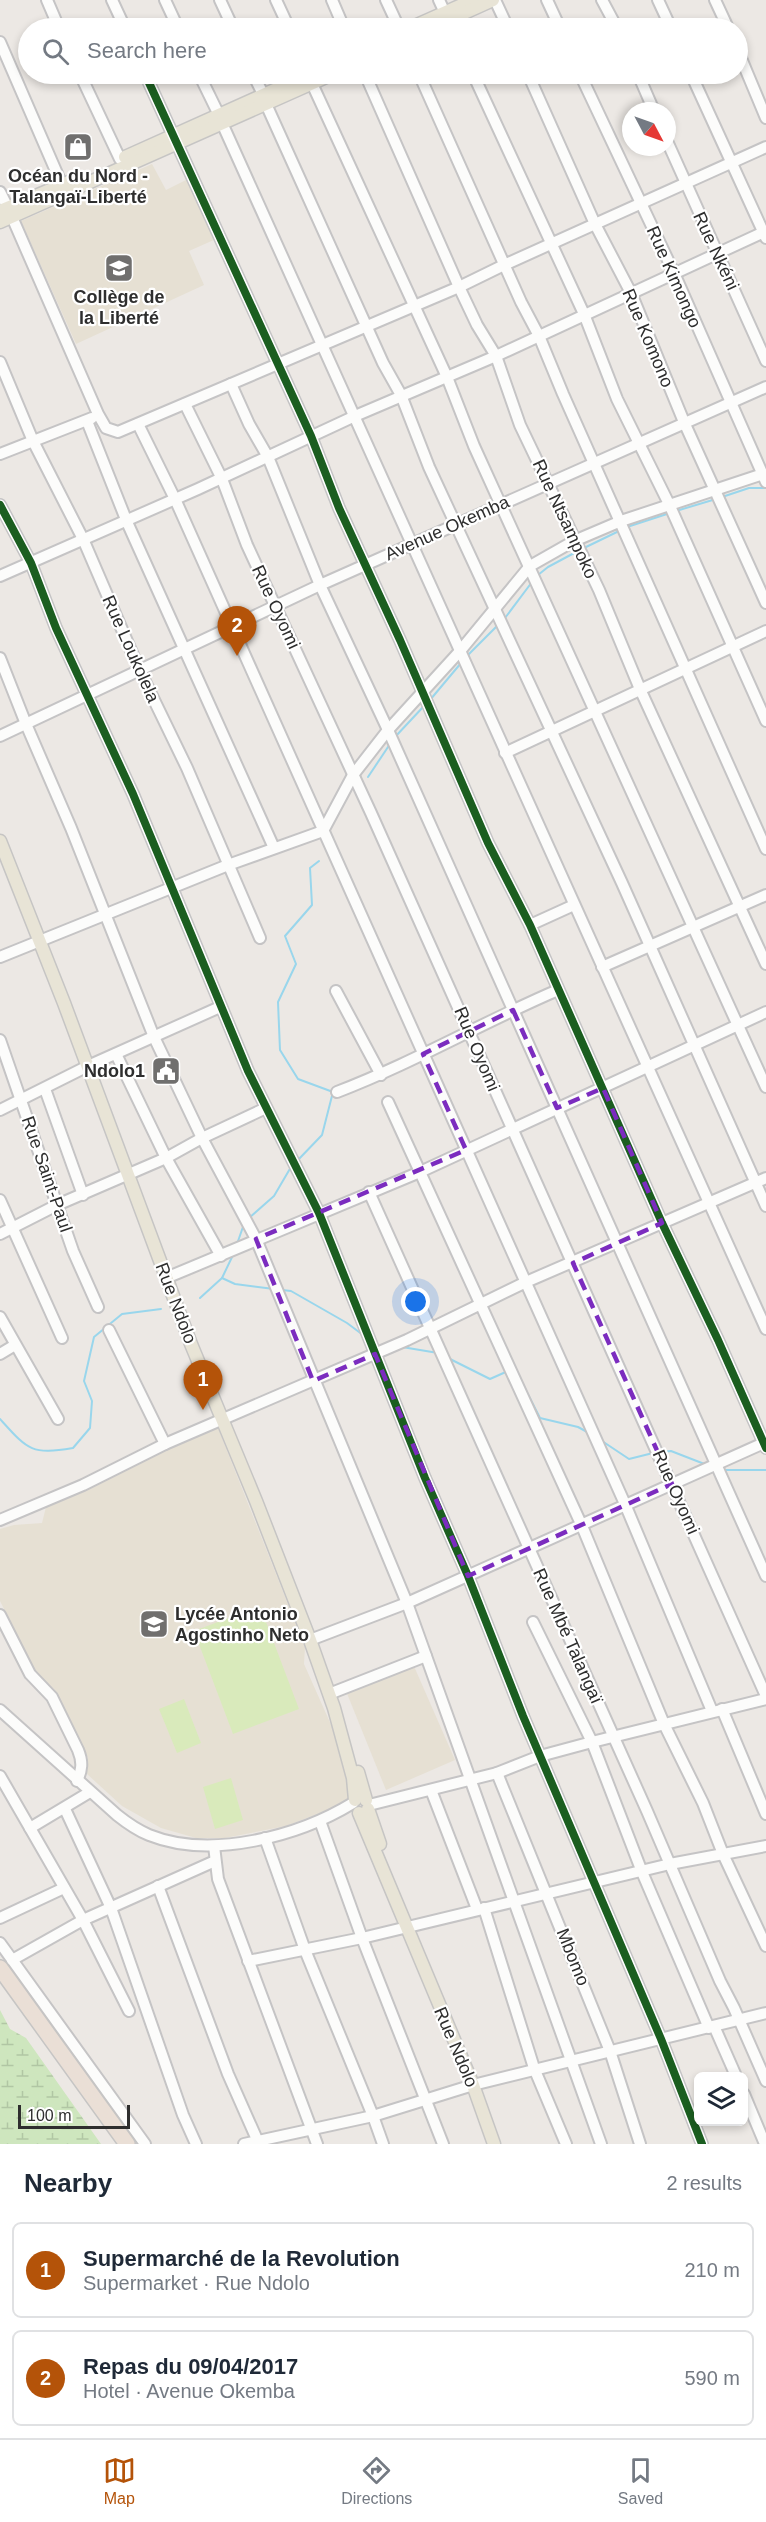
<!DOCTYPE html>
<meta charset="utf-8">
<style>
:root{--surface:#fff;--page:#f6f6f7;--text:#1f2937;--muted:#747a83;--line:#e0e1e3;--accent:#b45309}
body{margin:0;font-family:Helvetica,sans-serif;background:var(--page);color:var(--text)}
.controls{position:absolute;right:18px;bottom:18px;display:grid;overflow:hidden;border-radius:9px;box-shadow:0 3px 9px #0003}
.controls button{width:54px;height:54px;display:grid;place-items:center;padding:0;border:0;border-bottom:2px solid var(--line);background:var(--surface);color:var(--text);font:30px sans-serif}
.compass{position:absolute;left:622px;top:102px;width:54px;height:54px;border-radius:50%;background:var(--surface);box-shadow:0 3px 9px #0003;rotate:131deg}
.scale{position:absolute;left:18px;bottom:15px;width:112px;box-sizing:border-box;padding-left:6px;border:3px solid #2e2e2e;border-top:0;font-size:16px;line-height:21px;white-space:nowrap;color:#2e2e2e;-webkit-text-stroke:4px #fff;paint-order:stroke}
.you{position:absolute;left:416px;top:1302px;width:21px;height:21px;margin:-15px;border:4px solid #fff;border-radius:50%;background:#1a73e8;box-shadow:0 0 0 9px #1a73e833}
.badge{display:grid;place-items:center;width:39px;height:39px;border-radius:50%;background:var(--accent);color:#fff;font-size:20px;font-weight:700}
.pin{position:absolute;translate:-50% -50px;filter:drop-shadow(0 2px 3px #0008)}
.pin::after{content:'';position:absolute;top:32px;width:21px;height:18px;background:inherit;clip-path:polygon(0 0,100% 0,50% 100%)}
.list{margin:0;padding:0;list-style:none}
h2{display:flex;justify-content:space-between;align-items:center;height:78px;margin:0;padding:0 24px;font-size:26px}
h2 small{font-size:20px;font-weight:400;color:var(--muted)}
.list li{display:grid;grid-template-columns:39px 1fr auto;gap:18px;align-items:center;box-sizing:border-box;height:96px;margin:0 12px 12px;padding:0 12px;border:2px solid var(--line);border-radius:9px}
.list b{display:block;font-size:22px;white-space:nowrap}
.list p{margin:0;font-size:20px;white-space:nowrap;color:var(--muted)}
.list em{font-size:20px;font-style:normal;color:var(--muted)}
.icon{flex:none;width:33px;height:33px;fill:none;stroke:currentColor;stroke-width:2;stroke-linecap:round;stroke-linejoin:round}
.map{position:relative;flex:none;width:766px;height:2144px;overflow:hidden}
.search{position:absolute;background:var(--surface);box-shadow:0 3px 9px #0003;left:18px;right:18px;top:18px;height:66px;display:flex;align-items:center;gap:15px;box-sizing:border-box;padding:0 21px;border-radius:33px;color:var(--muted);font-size:22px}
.sheet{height:294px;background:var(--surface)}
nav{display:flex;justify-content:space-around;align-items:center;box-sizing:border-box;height:84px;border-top:2px solid var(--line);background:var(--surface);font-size:16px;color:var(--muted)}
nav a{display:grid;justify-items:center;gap:3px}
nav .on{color:var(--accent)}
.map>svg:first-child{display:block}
</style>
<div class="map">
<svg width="766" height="2144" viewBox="0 0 766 2144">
<defs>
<pattern id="wetland-marsh" width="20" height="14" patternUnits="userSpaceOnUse" patternTransform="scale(1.5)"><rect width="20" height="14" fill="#cee6be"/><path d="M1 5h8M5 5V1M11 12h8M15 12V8" fill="none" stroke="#b1c6a4"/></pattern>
</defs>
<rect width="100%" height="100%" fill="#ece8e4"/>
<g fill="#e6e0d3">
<polygon points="152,164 166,190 190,178 216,239 189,251 204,285 76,344 21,221"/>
<polygon points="218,1428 305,1647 304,1664 332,1727 351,1786 346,1803 286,1826 225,1838 196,1838 161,1828 122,1806 87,1774 88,1758 54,1689 36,1673 0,1601 0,1529 14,1525 42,1523 46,1507 164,1449"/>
<polygon points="413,1664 455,1760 386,1790 346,1691"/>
</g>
<polygon fill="url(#wetland-marsh)" points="0,2010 10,2029 26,2038 101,2144 0,2144"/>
<g fill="#d9eabb">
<polygon points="260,1606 299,1709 233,1734 194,1631"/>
<polygon points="184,1699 201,1743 177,1753 159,1709"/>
<polygon points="231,1778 243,1820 215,1829 203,1787"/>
</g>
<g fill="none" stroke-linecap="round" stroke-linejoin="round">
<g stroke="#99d6ec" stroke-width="2">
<polyline points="722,497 749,488 765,488"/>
<polyline points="676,511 716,499"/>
<polyline points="627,527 670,513"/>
<polyline points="584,548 619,531"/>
<polyline points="538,575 548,567 576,552"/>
<polyline points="505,618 532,582"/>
<polyline points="467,656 499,624"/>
<polyline points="430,700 461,663"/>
<polyline points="395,737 424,706"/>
<polyline points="368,777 390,744"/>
<polyline points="297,1161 322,1135 333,1092 298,1079 280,1050 278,1002 296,964 285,936 312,905 310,868 319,861"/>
<polyline points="249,1218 274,1196 291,1167"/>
<polyline points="237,1244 244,1224"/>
<polyline points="222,1278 235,1284 274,1289"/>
<polyline points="282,1290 291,1291 347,1323 363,1335"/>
<polyline points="200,1298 222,1278 233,1255"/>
<polyline points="402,1347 438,1353"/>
<polyline points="448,1358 490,1379 508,1371"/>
<polyline points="516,1371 540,1418 578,1427 589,1433"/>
<path d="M0,1419C28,1450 31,1455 73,1448L90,1428L92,1401L84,1381L94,1337L122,1314L161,1309"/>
<polyline points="602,1441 629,1459 653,1453"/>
<polyline points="661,1452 671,1451 707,1465"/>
<polyline points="724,1470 766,1470"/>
</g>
<g stroke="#c5c4c5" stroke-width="14">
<g id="minor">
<polyline points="47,0 59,28"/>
<polyline points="112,0 125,28"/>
<polyline points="165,0 178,28"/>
<polyline points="220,0 233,28"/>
<polyline points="276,0 289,28"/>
<polyline points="332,0 344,28"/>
<polyline points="386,0 399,28"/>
<polyline points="439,0 445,13"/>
<polyline points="495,0 508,28"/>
<polyline points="547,0 560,28"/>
<polyline points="602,0 617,28"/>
<polyline points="658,0 671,28"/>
<polyline points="715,0 728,28"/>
<polyline points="0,42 62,185"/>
<polyline points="738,51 766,118"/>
<polyline points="80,74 120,159"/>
<polyline points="145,74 311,436 339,508 400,640 488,843 530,925 662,1223 718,1340 766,1448"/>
<polyline points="199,74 219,115"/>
<polyline points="253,74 263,94"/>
<polyline points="365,74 459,287 477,325 496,356 520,425 599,590 640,689 766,964"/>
<polyline points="419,74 521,302 539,336 563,394 766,849"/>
<polyline points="473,74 584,314 617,399 669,504 766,721"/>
<polyline points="528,74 595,224 631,293 684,422 766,603"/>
<polyline points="580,74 674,273 766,482"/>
<polyline points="638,74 654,111"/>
<polyline points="691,74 766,238"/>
<polyline points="309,77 447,377 474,446 766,1087"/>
<polyline points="266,104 383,363 401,395 429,467 622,883 766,1206"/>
<polyline points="222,123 766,1329"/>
<polyline points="667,141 766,361"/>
<polyline points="0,192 8,208"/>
<polyline points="12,217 98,414 106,428 118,432 459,287 504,265 766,147"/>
<polyline points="0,362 33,441 83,539 139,669 187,768 260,938"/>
<polyline points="231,384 249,424 268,457 320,585 388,730 766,1576"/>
<polyline points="185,404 222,479 247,545 371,813 766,1696"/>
<polyline points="87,421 127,522 274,848"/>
<polyline points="138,424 175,499 625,1504 712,1711"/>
<polyline points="0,454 92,418"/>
<polyline points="0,505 31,563 56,628 133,794 248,1071 319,1213 425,1478 468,1576 523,1716 661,2039 702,2144"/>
<polyline points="0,576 198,489 355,416 496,356 766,231"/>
<polyline points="0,658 26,724 71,828 154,1037 202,1138 256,1239 407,1603 601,2144"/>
<polyline points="0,736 320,585 766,387"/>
<polyline points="505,753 766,631"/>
<polyline points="530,925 574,905"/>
<polyline points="0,957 228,865 323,831 353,775 388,730 460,651 530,566 574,541 621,521 763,474"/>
<polyline points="602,967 766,895"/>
<polyline points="336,991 381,1075"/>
<polyline points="0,1040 73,1251 98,1307"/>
<polyline points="116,1054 166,1158 221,1256"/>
<polyline points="45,1089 83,1195"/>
<path d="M337,1092C413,1063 483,1022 558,990"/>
<polyline points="388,1102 582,1526 664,1724 703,1803 723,1854 766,1946"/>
<polyline points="0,1110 88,1066 220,1007"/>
<polyline points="369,1192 647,1811 720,1981 734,2008 766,2081"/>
<polyline points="0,1200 62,1338"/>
<polyline points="0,1234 57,1205 166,1158 202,1138 266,1108"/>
<polyline points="166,1278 420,1172 766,1012"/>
<polyline points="0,1317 58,1419"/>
<polyline points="109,1330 165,1444"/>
<polyline points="0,1354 15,1345"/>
<polyline points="0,1520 83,1485 165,1444 407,1340 526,1282 766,1178"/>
<path d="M0,1615L30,1674L52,1697L78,1750C83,1762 82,1770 77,1781"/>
<polyline points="533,1622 592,1742 642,1872 709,2028"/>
<polyline points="310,1640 407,1603 766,1442"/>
<polyline points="329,1694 426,1656"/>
<polyline points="722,1709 766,1814"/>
<path d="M0,1710L117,1815C127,1823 137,1830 149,1835C211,1860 299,1836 353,1803"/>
<polyline points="497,1773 610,2051 640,2144"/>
<polyline points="0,1776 83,1920 129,2011"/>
<polyline points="431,1790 477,1909"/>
<polyline points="369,1805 497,1773 540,1756 592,1742 766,1699"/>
<polyline points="65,1809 111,1908 183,2115 196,2144"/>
<polyline points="320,1821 362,1938 443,2144"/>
<polyline points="30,1828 90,1792"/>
<polyline points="265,1838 305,1950 373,2116 383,2144"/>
<polyline points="214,1846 218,1879 317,2144"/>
<polyline points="158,1886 228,2074 259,2144"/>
<polyline points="484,1908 534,2068 566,2144"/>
<polyline points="0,1918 64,1888"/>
<polyline points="0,1943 145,2144"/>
<polyline points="12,1960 83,1920 215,1861"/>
<polyline points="248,1961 362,1938 670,1864 766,1846"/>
<polyline points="714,2026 736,2076"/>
<polyline points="744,2094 765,2144"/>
<polyline points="244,2144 373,2116 473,2085 766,2013"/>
</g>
</g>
<g stroke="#c6c5c4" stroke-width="15">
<g id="major">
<polyline points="410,28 473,0"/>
<polyline points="431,28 493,0"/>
<polyline points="125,157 310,74"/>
<polyline points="0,211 76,179"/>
<polyline points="0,222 333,74"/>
<polyline points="0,841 64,1003 191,1344 256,1501 310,1640 334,1708 353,1778 355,1800"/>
<polyline points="358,1772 366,1800"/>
<polyline points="368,1809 380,1844"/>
<polyline points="359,1813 473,2085 494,2144"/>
</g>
</g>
<g stroke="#c6c5c4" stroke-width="18">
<polyline id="highway" points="0,1968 127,2144"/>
</g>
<use href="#minor" stroke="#fcfcfb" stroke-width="10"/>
<use href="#major" stroke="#e8e4d6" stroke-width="12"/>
<use href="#highway" stroke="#eadfd6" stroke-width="15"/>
<g stroke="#fff" stroke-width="11">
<g id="cycleway">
<polyline points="145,74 311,436 339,508 400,640 488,843 530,925 662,1223 718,1340 766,1448"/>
<polyline points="0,505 31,563 56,628 133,794 248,1071 319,1213 425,1478 468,1576 523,1716 661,2039 702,2144"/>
</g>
</g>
<use href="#cycleway" stroke="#1b5e20" stroke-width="8"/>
</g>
<path fill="none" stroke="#7b2cbf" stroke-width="4.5" stroke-dasharray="12 8" stroke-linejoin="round" d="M513,1010L557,1108L603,1088L662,1223L573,1263L672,1484L468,1576L375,1354L313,1381L256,1239L466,1150L423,1054Z"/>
<defs>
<g id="shop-square" transform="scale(1.5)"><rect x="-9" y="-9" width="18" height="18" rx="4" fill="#706f6e" stroke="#fff"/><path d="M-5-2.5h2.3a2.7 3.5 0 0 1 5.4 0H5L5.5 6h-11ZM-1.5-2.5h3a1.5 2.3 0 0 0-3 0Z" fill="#fff"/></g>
<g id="school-square" transform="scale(1.5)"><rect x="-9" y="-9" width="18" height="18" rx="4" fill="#706f6e" stroke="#fff"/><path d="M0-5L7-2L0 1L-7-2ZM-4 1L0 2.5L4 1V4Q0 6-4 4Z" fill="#fff"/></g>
<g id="civic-square" transform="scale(1.5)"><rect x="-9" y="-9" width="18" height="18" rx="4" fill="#706f6e" stroke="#fff"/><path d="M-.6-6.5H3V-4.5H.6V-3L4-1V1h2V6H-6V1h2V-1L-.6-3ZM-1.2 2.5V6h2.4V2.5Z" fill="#fff"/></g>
</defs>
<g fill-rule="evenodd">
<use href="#shop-square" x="78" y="147"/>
<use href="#school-square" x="119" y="268"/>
<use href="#civic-square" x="166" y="1071"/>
<use href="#school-square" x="154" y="1624"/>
</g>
<g text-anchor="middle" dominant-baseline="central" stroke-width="4.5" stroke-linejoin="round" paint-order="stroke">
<g font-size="18" font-weight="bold" fill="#2e2e2e" stroke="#fff">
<text x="78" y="176">Océan du Nord -<tspan x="78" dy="21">Talangaï-Liberté</tspan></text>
<text x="119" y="297">Collège de<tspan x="119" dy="21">la Liberté</tspan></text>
<text x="145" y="1071" text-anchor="end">Ndolo1</text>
<text x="175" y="1614" text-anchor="start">Lycée Antonio<tspan x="175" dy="21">Agostinho Neto</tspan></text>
</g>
<g font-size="18" fill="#2e2e2e" stroke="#fff">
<text transform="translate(716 251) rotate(65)">Rue Nkéni</text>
<text transform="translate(674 277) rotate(66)">Rue Kimongo</text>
<text transform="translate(648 338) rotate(67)">Rue Komono</text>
<text transform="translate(565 519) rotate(65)">Rue Ntsampoko</text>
<text transform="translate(447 528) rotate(-24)">Avenue Okemba</text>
<text transform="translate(276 607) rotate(65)">Rue Oyomi</text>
<text transform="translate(131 649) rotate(66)">Rue Loukolela</text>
<text transform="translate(477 1049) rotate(67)">Rue Oyomi</text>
<text transform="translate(47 1174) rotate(71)">Rue Saint-Paul</text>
<text transform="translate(176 1303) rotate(69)">Rue Ndolo</text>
<text transform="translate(676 1492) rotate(66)">Rue Oyomi</text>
<text transform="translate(568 1636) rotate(66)">Rue Mbé Talangaï</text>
<text transform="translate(573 1957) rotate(68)">Mbomo</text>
<text transform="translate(456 2047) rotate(67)">Rue Ndolo</text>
</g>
</g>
</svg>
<div class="controls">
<button><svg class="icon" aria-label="layers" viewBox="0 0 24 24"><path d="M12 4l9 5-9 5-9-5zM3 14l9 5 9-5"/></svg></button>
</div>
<svg class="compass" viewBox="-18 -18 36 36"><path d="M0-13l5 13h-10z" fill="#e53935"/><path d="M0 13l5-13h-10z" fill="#747a83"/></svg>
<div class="scale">100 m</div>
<div class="you"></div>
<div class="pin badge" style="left:203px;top:1410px">1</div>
<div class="pin badge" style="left:237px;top:656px">2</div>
<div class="search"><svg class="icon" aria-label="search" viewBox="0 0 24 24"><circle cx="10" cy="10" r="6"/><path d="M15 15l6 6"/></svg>Search here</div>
</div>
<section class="sheet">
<h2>Nearby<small>2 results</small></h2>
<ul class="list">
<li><span class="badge">1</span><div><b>Supermarché de la Revolution</b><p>Supermarket · Rue Ndolo</p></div><em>210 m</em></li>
<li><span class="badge">2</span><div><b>Repas du 09/04/2017</b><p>Hotel · Avenue Okemba</p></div><em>590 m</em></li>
</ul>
</section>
<nav>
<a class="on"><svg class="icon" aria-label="map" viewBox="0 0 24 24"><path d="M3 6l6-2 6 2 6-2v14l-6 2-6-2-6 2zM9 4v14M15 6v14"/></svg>Map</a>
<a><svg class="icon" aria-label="directions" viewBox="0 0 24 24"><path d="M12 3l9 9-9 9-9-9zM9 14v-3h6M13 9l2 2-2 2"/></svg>Directions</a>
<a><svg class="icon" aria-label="saved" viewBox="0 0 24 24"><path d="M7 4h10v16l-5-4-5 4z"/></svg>Saved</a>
</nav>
